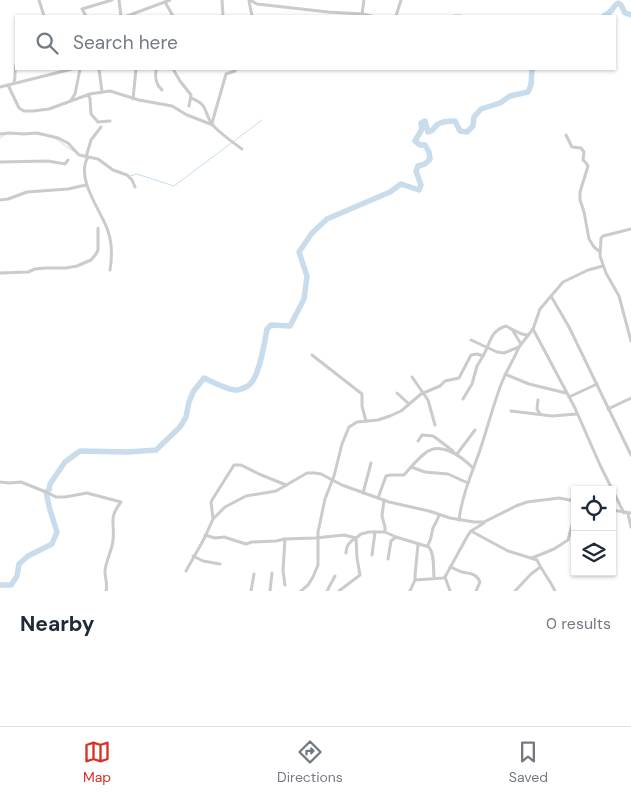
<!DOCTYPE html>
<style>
:root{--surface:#fff;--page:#f6f6f7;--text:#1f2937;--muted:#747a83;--line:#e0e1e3;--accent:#d93025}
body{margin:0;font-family:"DM Sans",sans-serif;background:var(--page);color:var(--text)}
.controls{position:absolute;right:15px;bottom:15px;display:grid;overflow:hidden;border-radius:0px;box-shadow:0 1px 4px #0004}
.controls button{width:45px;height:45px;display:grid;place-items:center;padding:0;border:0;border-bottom:1px solid var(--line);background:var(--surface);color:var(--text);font:25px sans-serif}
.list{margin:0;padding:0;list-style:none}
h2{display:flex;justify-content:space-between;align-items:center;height:65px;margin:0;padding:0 20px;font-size:21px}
h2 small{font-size:16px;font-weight:400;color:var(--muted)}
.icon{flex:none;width:28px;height:28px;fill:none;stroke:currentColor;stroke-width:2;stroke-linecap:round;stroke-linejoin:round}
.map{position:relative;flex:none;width:631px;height:591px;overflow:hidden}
.search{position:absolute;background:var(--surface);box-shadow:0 1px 4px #0004;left:15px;right:15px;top:15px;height:55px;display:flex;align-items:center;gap:12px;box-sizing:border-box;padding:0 18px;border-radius:0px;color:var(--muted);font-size:19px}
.sheet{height:135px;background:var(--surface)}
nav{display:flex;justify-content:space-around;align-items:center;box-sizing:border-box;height:70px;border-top:1px solid var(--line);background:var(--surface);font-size:14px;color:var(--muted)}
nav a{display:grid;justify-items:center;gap:2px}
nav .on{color:var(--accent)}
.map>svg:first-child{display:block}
</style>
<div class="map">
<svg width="631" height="591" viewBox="0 0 631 591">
<rect width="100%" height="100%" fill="#fff"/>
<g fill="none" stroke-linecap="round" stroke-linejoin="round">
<g stroke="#c8dceb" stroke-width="1">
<polyline points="0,138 6,134"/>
<polyline points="56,139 73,151"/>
<polyline points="130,176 137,174 174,186 262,120"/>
</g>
<g stroke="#c8dceb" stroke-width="5.5">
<path d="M604,16L605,15C613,12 612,7 618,3L621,5L625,13L631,15"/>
<path d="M0,585H11L17,576L19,564L28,556L52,544L57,532L50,510L46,492L49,490L50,484L65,462L80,451L128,452L156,450L180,427L186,417L189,402L193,392L204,378C211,381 229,391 237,390C239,390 246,387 248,386C260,378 265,339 267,329L271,325L290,326L304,299L307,276L299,252L312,233L327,219L390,192L401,184L419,190L421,185L416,171L418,166L425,164L430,159L429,152L425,145H420L415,141L422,129L421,123L425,121L428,132C434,131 433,128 438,124C443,121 449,121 455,121L460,131L467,132L473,126L474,117L481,109L500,103L510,96L528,92L531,85L532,69"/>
</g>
<g stroke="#cbcbcb" stroke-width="3">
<polyline points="39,0 44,16"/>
<polyline points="119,0 121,16"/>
<polyline points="222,0 223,16"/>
<polyline points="250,0 257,4 328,12 362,14 372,16"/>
<polyline points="249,1 252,16"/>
<polyline points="165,2 173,16"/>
<polyline points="362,14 364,0"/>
<polyline points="86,16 82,9 112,0"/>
<polyline points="127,16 170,0"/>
<polyline points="396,16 401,0"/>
<polyline points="454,16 461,16"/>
<polyline points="99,69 102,92"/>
<path d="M156,69C155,76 156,85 162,90"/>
<polyline points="173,69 180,81 191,95 189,106"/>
<path d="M14,82C16,77 14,71 16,65"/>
<polyline points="8,85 19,108 24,111 33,111 49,109 90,94 110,91 139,100 172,106 187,115 213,125"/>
<polyline points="0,87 72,69"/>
<polyline points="87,95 90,98 91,114 98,122 110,121"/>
<path d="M191,98C209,105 203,111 212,124C217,131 235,144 242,149"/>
<polyline points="133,99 136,69"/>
<polyline points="71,100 75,94 80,69"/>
<polyline points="212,123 226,74 235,71 235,69"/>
<polyline points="0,134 9,133 24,134 37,133 58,138 68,143 79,155 98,159 113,170 127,175 132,180 135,187"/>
<polyline points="566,135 572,147 581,148 584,152 583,160 586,163 588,166 580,192 580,200 584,212 589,239 594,247 599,251"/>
<polyline points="86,157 91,140 101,127"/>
<path d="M88,157C75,179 101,210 108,231C112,243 112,258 110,270"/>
<polyline points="0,162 48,161 65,164 68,160"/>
<polyline points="0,200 8,199 27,192 68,189 86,185"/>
<polyline points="631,229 603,236 601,238 600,256 606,273 619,296 631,341"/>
<polyline points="603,266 588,270 563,282 540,309 533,329 575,408 600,465 624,513"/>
<polyline points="0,273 28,272 35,269 45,268 66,268 77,266 91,260 96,254 98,250 98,228"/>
<polyline points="551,296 569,327 631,455"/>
<polyline points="513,331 521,344"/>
<polyline points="471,340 497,352 504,353 519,347 533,329"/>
<polyline points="312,355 362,394 362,406 366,421"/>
<polyline points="505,374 529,384 566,393"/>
<polyline points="412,377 428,400 435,425"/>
<polyline points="397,393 409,404"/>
<polyline points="569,397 597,384"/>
<polyline points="463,399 472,384 477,366 483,356"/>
<polyline points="538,400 537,409 540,414"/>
<polyline points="608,409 631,398"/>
<polyline points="511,411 552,416 577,414"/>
<polyline points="418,441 422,435 433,436 436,438 453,451"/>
<polyline points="457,454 475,430"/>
<polyline points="411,467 425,472 448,474 468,483"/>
<path d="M0,482L9,483L21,482L46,492L56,497H65L87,493L121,502C108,519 115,522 113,540C112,551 106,560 105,571C105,578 108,585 106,591"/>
<polyline points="363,493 371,463"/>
<path d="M378,498L386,476L391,475H404C410,468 417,460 424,454C440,440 461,456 473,468"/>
<polyline points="384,500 382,516 385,527 385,532"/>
<polyline points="612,510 631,513"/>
<polyline points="628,514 631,527"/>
<polyline points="213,518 211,503 212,500 234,465 241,465 259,474 286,485"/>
<path d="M459,520C462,496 471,475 479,453C487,430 493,405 502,382C507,370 514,359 519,347"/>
<path d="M471,531L508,551L537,560C542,571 550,580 555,591"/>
<path d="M205,535L215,538L224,537L246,544L252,542L276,541L285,539L315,538L344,535L356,538L361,534L369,532H385L396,537L429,547C435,555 433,568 434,578"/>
<path d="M427,546C432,540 431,534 433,528C435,523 438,520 439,515"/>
<polyline points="372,555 375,532"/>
<polyline points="193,556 203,561 220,564"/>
<polyline points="532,558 554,549 568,540 575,514"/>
<polyline points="388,559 391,541 396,537"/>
<path d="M450,567C454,568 458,571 462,572C471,574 476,573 480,582L476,591"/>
<polyline points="186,571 204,539 213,519 225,507 246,496 276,491 307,473 315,473 321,474 342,485 389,502 429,511 450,518 474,522 484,522 516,506 527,502 559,498 575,501"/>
<polyline points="445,577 450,591"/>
<polyline points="415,580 443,578 445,577 468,535 471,531 484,523"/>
<polyline points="285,585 283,571 285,539"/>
<polyline points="251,591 254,574"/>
<polyline points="270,591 272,573"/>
<path d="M301,591L308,585L313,577L318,565V532L325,499L334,476L342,444L349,427L357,422L378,420L390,416L401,411L421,394L440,386L445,381L459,378L471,355L477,354L483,356C491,342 490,331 506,326C513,330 521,335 528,335"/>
<polyline points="327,591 335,576"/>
<path d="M339,591L360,575L357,558L356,538C350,541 346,546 346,553"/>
<polyline points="410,591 415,580 415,576 418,544"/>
<polyline points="515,591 531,574 539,568"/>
</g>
</g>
</svg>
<div class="controls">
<button><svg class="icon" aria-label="locate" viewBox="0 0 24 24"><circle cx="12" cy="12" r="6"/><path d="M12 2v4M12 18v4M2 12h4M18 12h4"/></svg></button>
<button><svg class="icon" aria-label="layers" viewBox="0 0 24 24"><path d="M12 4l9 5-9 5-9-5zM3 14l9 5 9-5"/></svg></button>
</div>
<div class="search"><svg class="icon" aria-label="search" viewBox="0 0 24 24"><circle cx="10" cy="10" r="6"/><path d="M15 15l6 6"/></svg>Search here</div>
</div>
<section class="sheet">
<h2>Nearby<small>0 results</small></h2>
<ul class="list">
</ul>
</section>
<nav>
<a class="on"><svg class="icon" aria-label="map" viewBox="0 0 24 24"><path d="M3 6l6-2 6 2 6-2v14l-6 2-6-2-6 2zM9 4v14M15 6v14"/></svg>Map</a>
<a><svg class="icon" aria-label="directions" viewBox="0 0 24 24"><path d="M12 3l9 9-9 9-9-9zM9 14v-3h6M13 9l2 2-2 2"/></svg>Directions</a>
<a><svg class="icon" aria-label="saved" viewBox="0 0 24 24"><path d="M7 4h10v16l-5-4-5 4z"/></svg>Saved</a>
</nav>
